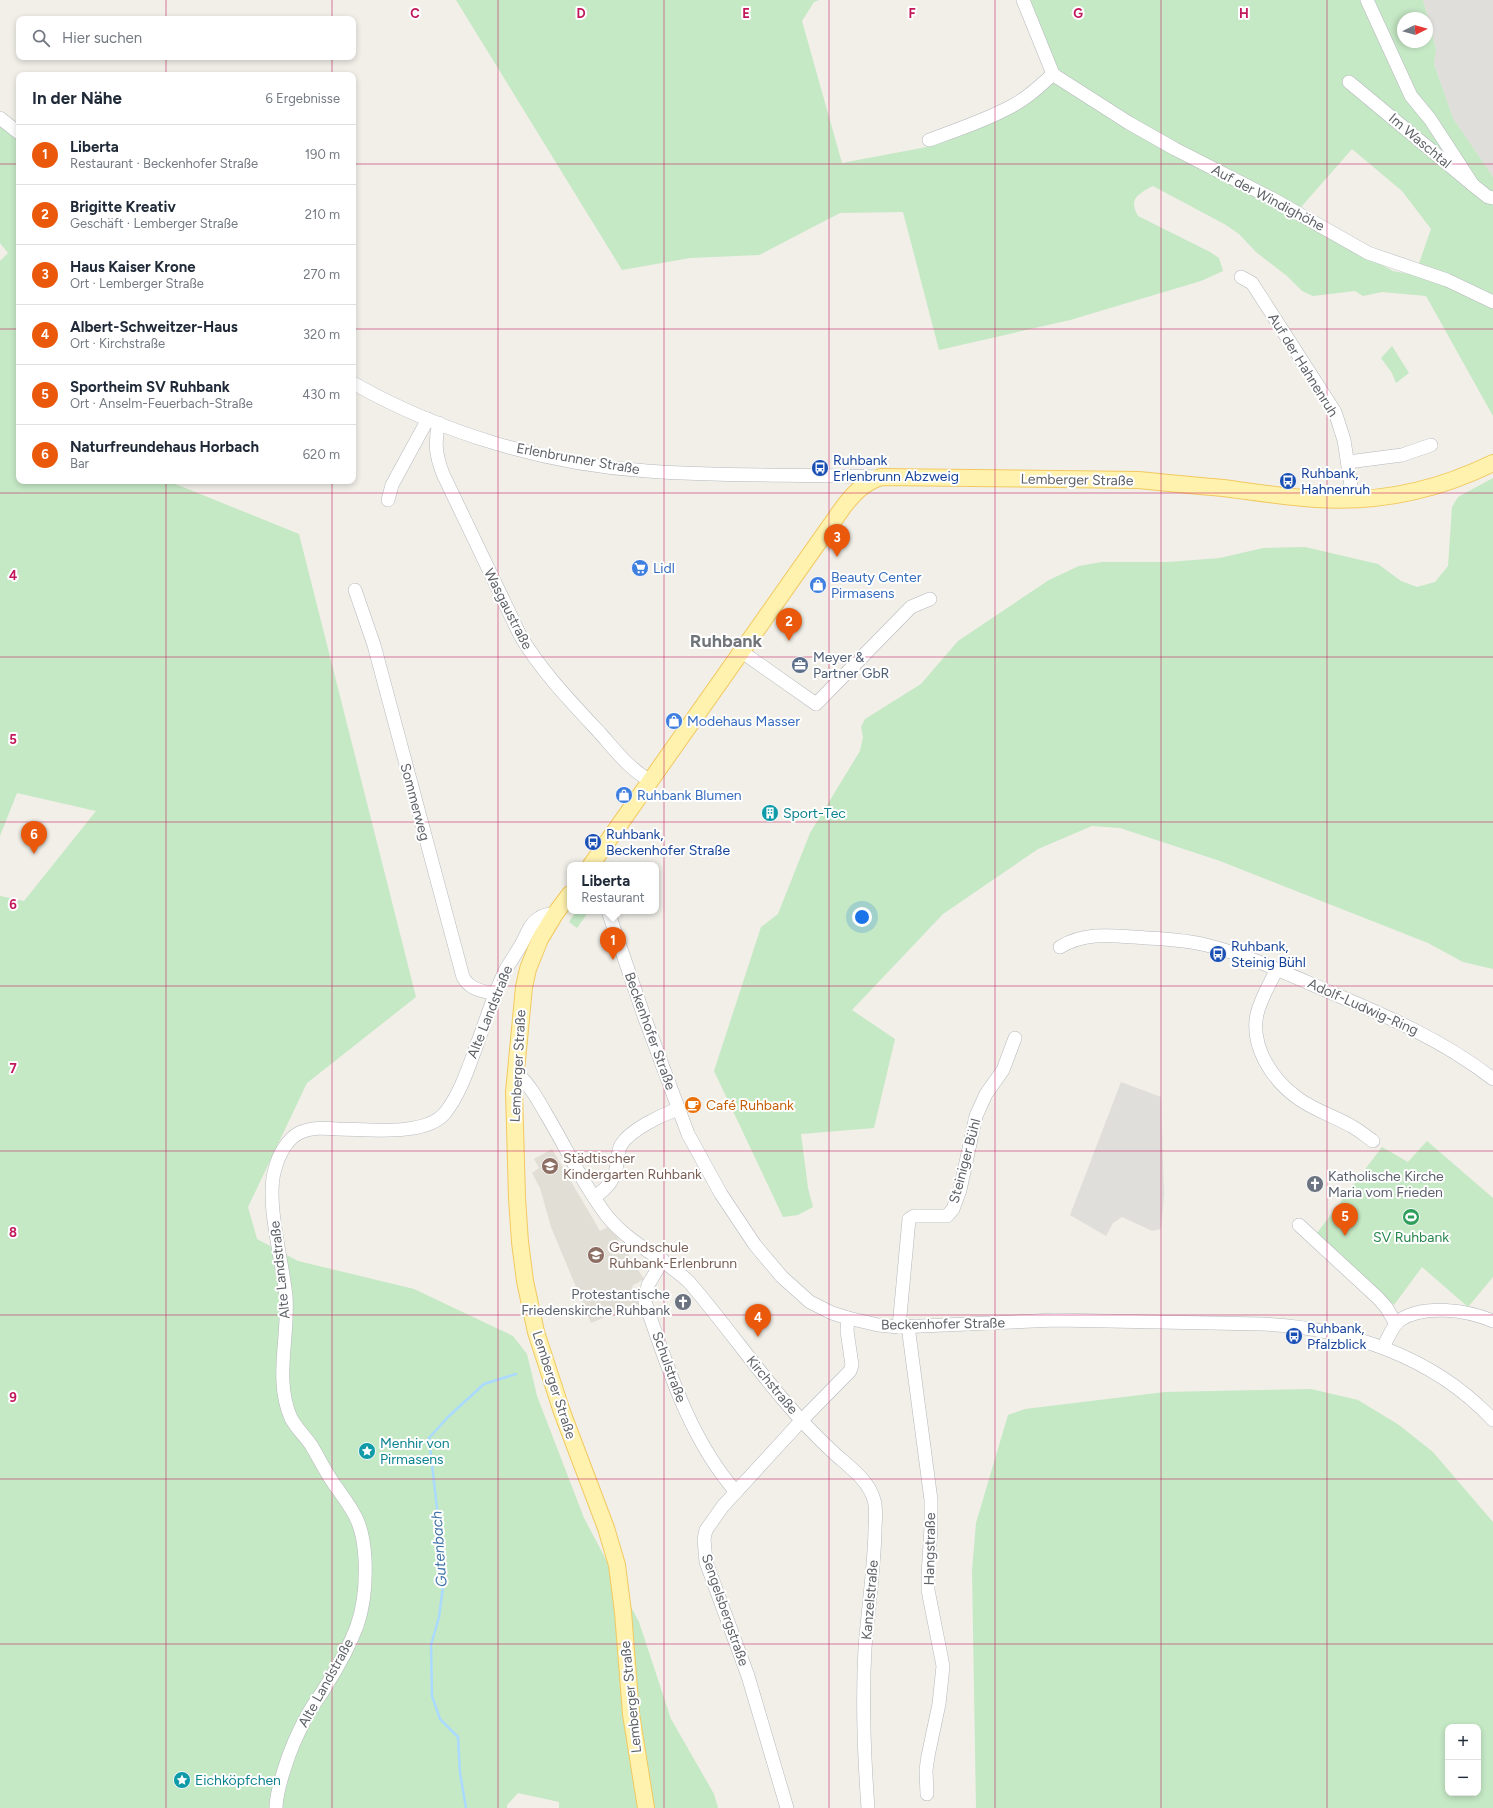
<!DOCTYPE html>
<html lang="de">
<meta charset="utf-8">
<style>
:root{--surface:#fff;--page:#f6f6f7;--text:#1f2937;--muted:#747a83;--line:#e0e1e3;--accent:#ea580c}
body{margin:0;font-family:Figtree,sans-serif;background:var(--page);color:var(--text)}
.controls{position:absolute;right:12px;bottom:12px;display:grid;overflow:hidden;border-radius:8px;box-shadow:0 2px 6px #0003}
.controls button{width:36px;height:36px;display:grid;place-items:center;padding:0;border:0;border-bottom:1px solid var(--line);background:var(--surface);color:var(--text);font:20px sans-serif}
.compass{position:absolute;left:1397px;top:12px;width:36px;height:36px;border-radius:50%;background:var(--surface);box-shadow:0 2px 6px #0003;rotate:85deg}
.you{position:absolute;left:862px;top:917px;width:14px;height:14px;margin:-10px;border:3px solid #fff;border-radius:50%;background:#1a73e8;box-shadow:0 0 0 6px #1a73e833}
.badge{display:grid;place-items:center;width:26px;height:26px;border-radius:50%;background:var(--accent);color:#fff;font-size:13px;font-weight:700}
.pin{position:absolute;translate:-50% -33px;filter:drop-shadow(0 1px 2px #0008)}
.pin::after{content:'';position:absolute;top:21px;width:14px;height:12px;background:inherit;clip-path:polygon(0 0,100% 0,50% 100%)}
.popup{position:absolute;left:567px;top:862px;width:92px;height:52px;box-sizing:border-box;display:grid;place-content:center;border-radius:8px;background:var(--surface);filter:drop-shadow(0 1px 3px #0005);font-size:13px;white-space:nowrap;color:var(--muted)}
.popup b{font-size:15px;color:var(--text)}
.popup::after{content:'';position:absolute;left:50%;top:100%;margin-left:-8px;border:8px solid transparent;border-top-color:var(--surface)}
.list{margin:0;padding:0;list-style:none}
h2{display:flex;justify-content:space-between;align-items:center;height:52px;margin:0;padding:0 16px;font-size:17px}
h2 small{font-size:13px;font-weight:400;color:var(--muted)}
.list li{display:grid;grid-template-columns:26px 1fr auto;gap:12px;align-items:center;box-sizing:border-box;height:60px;padding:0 16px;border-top:1px solid var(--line)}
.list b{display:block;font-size:15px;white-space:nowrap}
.list p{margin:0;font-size:13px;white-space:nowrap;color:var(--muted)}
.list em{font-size:13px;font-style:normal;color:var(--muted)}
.icon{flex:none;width:22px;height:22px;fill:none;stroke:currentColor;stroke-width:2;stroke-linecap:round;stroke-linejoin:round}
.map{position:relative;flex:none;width:1493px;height:1808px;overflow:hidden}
.search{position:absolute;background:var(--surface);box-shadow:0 2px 6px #0003;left:16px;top:16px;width:340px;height:44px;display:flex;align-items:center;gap:10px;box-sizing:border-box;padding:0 14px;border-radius:8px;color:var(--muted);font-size:15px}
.panel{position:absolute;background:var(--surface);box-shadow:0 2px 6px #0003;left:16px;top:72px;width:340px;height:412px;border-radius:8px}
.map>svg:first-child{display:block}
</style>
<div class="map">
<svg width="1493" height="1808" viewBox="0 0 1493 1808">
<rect width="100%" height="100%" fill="#f1efe8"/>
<g fill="#e0deda">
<polygon points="1423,0 1493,0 1493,177 1453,118 1434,64 1436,49"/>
<polygon points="1121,1082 1161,1097 1164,1195 1161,1229 1152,1231 1122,1217 1113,1223 1106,1236 1070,1215"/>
</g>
<polygon fill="#e1ded6" points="552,1149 600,1231 610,1226 644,1279 632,1286 640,1303 591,1323 551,1227 540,1188 532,1173 539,1168 534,1159"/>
<g fill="#c5e8c5" fill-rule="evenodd">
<path d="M456,0H819L814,2L802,21L842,163L932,146L955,138L994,122L1055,71L1025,0H1423L1436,49L1434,64L1453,118L1493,177V416L1426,296L1382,292L1363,296L1355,291L1313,296L1302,291L1287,276L1256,252L1239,234L1226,225L1153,186C1138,194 1128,199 1138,216L1210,252L1219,258L1223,271L1201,281L1070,320L939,350L903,212L840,213L759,255L690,258L622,270ZM1403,18H1427V42H1403ZM1352,149L1402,191L1431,229L1415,275L1393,271L1296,219L1302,206Z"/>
<polygon points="0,126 19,141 19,481 168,481 299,534 416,997 307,1083 248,1207 257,1239 298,1261 414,1289 513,1336 527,1354 537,1396 584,1518 639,1622 671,1719 714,1794 718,1808 559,1808 559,1802 518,1793 507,1805 507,1808 0,1808 0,896 24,901 96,811 17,793 0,836 0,261 8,253 0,243"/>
<polygon points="1392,346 1409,373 1396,383 1392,373 1381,358"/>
<polygon points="1493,478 1493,969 1463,962 1428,943 1220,861 1120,828 1092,826 1038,849 943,914 852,1010 895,1039 874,1128 801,1134 808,1188 813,1207 798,1215 783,1217 714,1071 761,927 778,914 810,833 860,751 863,737 861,727 865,719 921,684 958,641 1049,580 1079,566 1102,562 1168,562 1220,558 1263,548 1305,547 1378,564 1401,581 1417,587 1435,582 1448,566 1452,507 1458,497"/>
<polygon points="576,911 589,911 577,928 569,922"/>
<polygon points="1427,1141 1493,1198 1493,1277 1468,1307 1422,1267 1394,1305 1314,1237 1382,1147 1408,1162"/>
<path d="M1311,1389L1358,1400L1399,1425L1433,1452L1493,1522V1808H976L972,1571L976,1523L1008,1415L1025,1409L1165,1392ZM1448,1727H1478V1793H1448Z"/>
</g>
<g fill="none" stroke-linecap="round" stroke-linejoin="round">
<polyline stroke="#aadaff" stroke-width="2.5" points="466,1808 460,1773 458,1737 440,1719 432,1696 431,1645 439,1617 443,1587 443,1561 429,1438 448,1417 484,1384 516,1374"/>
<g stroke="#b5b8bc" stroke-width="14">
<g id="minor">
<polyline points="1023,0 1053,74 1057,77 1129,123 1175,149 1271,198 1368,253 1447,280 1493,302"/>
<polyline points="1367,0 1411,96 1430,119 1473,185"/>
<polyline points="1349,82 1473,185 1488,197 1493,198"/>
<polyline points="0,118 19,133"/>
<path d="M929,140C957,130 986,120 1012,106C1027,98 1040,86 1053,74"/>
<polyline points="1241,277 1252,283 1335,412 1344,440 1353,499"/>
<path d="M353,383C441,433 545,464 647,471C724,477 802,474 880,477"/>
<path d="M439,423C434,442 436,456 443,474L520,635C541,671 571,702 600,733C615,750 630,770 651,781"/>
<polyline points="1348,462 1402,455 1431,445"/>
<polyline points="388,500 392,485 428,419"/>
<path d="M355,590L374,645L463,977C470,990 482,991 496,994"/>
<polyline points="742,652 816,704 911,607 930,599"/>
<path d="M608,911L644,1016L688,1134L721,1194L755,1245L782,1277L810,1302L832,1313L848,1318L878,1325L899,1327L1056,1320L1262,1324C1348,1328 1433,1356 1493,1420"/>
<path d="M1060,947C1083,933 1107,935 1134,937C1157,939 1182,939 1206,945C1247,955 1286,973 1325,990C1384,1015 1442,1039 1493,1079"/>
<path d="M1277,969C1270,983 1261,998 1257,1014C1250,1047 1273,1081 1299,1099C1316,1111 1336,1117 1353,1127C1360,1131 1367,1137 1373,1141"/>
<path d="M516,1072C529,1084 537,1098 546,1114C566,1147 583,1185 607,1216C628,1243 664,1258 689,1282C738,1339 778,1402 834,1453C848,1466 869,1480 874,1500C877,1510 875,1521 875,1531C874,1570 868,1609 865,1648C862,1701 864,1755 868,1808"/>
<path d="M594,1197C607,1189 616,1179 617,1163C618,1157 618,1150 621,1145C630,1130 661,1115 678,1109"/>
<polyline points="1299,1225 1378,1298 1386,1307 1396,1324"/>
<path d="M663,1260L648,1285L645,1302C668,1368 689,1438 736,1492"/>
<polyline points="908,1326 931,1500 931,1527 928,1576 928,1590 943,1666 939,1704 928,1756 926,1770 927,1794"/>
<polyline points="899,1327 909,1219 914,1216 947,1216 953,1209 960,1190 976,1116 986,1094 1003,1070 1015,1038"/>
<path d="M1383,1347C1388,1339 1392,1326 1400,1320C1424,1304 1467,1310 1493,1321"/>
<path d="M276,1808C276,1795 280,1783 284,1770C290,1750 298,1732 308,1714C313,1704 321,1695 326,1686C338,1667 349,1647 357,1626C364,1606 366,1581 365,1559C363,1522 354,1512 334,1484C325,1471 319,1458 311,1445C305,1436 296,1428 291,1418C274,1380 289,1337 286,1297C283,1262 265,1201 275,1169C278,1156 287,1139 299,1133C311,1127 325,1128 338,1129C367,1129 425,1137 445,1113C460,1094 468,1069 476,1047C486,1021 494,993 506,969C511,961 516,953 521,945C526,936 530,923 539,918C544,914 550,914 555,914"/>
<polyline points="787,1808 748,1676 706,1562 704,1539 706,1530 723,1506 801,1421 850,1371 852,1365 847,1331 848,1318"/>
</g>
</g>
<g stroke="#f2c960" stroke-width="18">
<g id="major">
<path d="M591,865L844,506C855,492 864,483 881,477L1138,480C1166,483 1194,485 1223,488C1254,492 1285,497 1316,499C1377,503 1438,490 1493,463"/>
<polyline points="570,894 555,914 540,939 528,969 524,987 514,1092 517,1198 520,1242 525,1281 536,1332 562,1412 606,1528 617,1565 623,1612 631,1714 646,1808"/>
</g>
</g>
<use href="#minor" stroke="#fff" stroke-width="13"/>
<use href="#major" stroke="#fff2af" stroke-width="16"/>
</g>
<path fill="none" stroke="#c2185b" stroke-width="1" stroke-opacity="0.55" d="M166,0V19M332,0V19M498,0V1808M664,0V1808M829,0V1808M995,0V1808M1161,0V1808M1327,0V1808M166,57V75M332,57V75M0,164H19M353,164H1493M0,329H19M353,329H1493M166,481V1808M332,481V1808M0,493H1493M0,657H1493M0,822H1493M0,986H1493M0,1151H1493M0,1315H1493M0,1479H1493M0,1644H1493"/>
<defs>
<g id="bus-disc" transform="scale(0.9)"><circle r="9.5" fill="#1a4fb4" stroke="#fff"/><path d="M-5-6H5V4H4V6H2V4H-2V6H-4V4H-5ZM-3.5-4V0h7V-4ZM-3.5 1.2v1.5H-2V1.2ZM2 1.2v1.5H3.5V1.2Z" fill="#fff"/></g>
<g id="supermarket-disc" transform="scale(0.9)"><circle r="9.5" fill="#3f7fe0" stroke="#fff"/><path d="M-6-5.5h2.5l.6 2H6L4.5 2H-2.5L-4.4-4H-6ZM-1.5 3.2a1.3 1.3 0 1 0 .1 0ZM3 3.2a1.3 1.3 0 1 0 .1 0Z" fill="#fff"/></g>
<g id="shop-disc" transform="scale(0.9)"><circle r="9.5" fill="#3f7fe0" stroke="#fff"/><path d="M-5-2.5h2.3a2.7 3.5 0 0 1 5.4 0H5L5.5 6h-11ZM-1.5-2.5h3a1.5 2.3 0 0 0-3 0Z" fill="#fff"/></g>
<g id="office-disc" transform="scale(0.9)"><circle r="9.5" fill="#5c6f8a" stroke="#fff"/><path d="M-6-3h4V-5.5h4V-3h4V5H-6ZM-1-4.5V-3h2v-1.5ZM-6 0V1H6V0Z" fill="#fff"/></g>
<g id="building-disc" transform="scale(0.9)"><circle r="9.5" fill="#0f9aa8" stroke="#fff"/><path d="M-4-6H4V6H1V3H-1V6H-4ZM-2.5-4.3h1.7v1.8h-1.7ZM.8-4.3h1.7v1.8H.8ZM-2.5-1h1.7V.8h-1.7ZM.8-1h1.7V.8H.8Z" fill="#fff"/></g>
<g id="cafe-disc" transform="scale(0.9)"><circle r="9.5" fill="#e8710a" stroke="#fff"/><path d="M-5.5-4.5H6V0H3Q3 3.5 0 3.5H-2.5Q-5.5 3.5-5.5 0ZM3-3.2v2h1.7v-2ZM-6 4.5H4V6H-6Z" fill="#fff"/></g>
<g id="school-disc" transform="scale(0.9)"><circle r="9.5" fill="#8d6e63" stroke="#fff"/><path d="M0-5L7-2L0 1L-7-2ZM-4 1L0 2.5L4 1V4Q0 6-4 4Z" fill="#fff"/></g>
<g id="church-disc" transform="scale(0.9)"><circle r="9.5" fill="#6b7280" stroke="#fff"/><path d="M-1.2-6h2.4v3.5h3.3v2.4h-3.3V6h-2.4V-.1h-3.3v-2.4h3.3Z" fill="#fff"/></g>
<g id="stadium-disc" transform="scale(0.9)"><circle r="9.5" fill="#2e9e5b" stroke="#fff"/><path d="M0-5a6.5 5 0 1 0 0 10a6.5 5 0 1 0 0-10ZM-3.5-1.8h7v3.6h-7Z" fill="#fff"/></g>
<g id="sight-disc" transform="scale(0.9)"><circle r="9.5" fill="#0f9aa8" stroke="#fff"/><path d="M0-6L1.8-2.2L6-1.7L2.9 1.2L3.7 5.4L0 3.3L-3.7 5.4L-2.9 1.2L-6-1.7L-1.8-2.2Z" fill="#fff"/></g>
</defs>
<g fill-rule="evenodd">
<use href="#bus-disc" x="820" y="468"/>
<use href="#bus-disc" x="1288" y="481"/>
<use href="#supermarket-disc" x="640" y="568"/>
<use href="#shop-disc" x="818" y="585"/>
<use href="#office-disc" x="800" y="665"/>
<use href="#shop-disc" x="674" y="721"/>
<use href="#shop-disc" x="624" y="795"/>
<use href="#building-disc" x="770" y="813"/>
<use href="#bus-disc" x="593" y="842"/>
<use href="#bus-disc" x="1218" y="954"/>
<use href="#cafe-disc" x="693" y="1105"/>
<use href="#school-disc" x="550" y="1166"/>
<use href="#church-disc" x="1315" y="1184"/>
<use href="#stadium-disc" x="1411" y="1217"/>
<use href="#school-disc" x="596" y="1255"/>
<use href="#church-disc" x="683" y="1302"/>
<use href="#bus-disc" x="1294" y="1336"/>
<use href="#sight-disc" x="367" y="1451"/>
<use href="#sight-disc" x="182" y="1780"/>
</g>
<g text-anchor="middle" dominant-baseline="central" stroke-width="4" stroke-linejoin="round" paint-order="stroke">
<g font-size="14" fill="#5f6368" stroke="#fff">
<text transform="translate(1420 141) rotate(40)">Im Waschtal</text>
<text transform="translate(1268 198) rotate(28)">Auf der Windighöhe</text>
<text transform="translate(1303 365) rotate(58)">Auf der Hahnenruh</text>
<text transform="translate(578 459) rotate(10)">Erlenbrunner Straße</text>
<text transform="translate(1077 480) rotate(1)">Lemberger Straße</text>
<text transform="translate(508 609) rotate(63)">Wasgaustraße</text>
<text transform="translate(415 802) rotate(75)">Sommerweg</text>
<text transform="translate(1363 1007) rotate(24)">Adolf-Ludwig-Ring</text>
<text transform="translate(490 1012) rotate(-68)">Alte Landstraße</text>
<text transform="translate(650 1031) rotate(70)">Beckenhofer Straße</text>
<text transform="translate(518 1066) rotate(-87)">Lemberger Straße</text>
<text transform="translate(965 1161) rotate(-75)">Steiniger Bühl</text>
<text transform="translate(280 1270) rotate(-96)">Alte Landstraße</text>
<text transform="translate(943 1324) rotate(-1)">Beckenhofer Straße</text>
<text transform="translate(669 1367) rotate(70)">Schulstraße</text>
<text transform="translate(554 1385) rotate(72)">Lemberger Straße</text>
<text transform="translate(772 1385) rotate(50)">Kirchstraße</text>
<text transform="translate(930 1549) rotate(-89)">Hangstraße</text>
<text transform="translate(870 1600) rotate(-85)">Kanzelstraße</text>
<text transform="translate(725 1610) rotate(71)">Sengelsbergstraße</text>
<text transform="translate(326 1683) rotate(-61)">Alte Landstraße</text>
<text transform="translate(631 1697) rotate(-96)">Lemberger Straße</text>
</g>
<g font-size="14" fill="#164399" stroke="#fff" text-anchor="start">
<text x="833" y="460">Ruhbank<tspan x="833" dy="16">Erlenbrunn Abzweig</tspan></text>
<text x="1301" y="473">Ruhbank,<tspan x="1301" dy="16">Hahnenruh</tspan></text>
<text x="606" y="834">Ruhbank,<tspan x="606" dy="16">Beckenhofer Straße</tspan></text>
<text x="1231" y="946">Ruhbank,<tspan x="1231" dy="16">Steinig Bühl</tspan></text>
<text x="1307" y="1328">Ruhbank,<tspan x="1307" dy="16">Pfalzblick</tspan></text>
</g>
<g font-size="14" fill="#366cbe" stroke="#fff" text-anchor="start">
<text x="653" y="568">Lidl</text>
<text x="831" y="577">Beauty Center<tspan x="831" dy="16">Pirmasens</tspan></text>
<text x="687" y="721">Modehaus Masser</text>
<text x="637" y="795">Ruhbank Blumen</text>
</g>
<g font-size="14" fill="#4e5e75" stroke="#fff" text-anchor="start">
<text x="813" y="657">Meyer &amp;<tspan x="813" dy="16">Partner GbR</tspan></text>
</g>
<g font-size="14" fill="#0d838f" stroke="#fff" text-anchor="start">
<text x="783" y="813">Sport-Tec</text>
<text x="380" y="1443">Menhir von<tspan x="380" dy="16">Pirmasens</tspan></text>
<text x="195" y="1780">Eichköpfchen</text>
</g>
<g font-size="14" fill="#c56008" stroke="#fff" text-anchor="start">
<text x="706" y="1105">Café Ruhbank</text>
</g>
<g font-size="14" fill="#785e54" stroke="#fff" text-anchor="start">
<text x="563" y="1158">Städtischer<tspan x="563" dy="16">Kindergarten Ruhbank</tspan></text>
<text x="609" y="1247">Grundschule<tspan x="609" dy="16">Ruhbank-Erlenbrunn</tspan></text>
</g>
<g font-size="14" fill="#5b616d" stroke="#fff" text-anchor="start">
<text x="1328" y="1176">Katholische Kirche<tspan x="1328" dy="16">Maria vom Frieden</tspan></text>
<text x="670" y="1294" text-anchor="end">Protestantische<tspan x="670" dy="16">Friedenskirche Ruhbank</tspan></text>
</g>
<g font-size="14" fill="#27864d" stroke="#fff">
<text x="1411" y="1237">SV Ruhbank</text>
</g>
<g font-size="15" font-style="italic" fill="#4174aa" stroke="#fff">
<text transform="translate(439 1549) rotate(-94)">Gutenbach</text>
</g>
<g font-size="18" font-weight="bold" fill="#70757a" stroke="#fff">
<text x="726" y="641">Ruhbank</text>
</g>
</g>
<g font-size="13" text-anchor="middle" font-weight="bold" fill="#c2185b" stroke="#fff" stroke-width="4" stroke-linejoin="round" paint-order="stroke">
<text x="415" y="18">C</text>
<text x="581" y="18">D</text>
<text x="746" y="18">E</text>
<text x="912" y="18">F</text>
<text x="1078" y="18">G</text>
<text x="1244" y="18">H</text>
<text x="13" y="580">4</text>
<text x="13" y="744">5</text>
<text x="13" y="909">6</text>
<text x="13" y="1073">7</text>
<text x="13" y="1237">8</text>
<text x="13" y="1402">9</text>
</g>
</svg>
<div class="controls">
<button>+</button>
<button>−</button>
</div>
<svg class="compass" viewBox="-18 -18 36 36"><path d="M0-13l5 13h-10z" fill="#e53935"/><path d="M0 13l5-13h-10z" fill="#747a83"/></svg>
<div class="you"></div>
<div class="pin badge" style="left:613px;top:960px">1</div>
<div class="popup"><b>Liberta</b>Restaurant</div>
<div class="pin badge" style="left:789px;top:641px">2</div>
<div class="pin badge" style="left:837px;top:557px">3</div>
<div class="pin badge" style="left:758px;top:1337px">4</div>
<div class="pin badge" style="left:1345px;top:1236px">5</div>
<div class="pin badge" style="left:34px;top:854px">6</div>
<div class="search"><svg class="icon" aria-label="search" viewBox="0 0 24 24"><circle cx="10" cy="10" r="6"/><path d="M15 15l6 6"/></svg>Hier suchen</div>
<section class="panel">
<h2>In der Nähe<small>6 Ergebnisse</small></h2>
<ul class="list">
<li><span class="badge">1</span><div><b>Liberta</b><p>Restaurant · Beckenhofer Straße</p></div><em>190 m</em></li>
<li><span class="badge">2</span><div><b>Brigitte Kreativ</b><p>Geschäft · Lemberger Straße</p></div><em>210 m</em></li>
<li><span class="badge">3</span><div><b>Haus Kaiser Krone</b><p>Ort · Lemberger Straße</p></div><em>270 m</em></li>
<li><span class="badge">4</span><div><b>Albert-Schweitzer-Haus</b><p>Ort · Kirchstraße</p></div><em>320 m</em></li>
<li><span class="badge">5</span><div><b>Sportheim SV Ruhbank</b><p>Ort · Anselm-Feuerbach-Straße</p></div><em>430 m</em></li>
<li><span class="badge">6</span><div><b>Naturfreundehaus Horbach</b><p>Bar</p></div><em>620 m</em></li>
</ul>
</section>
</div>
